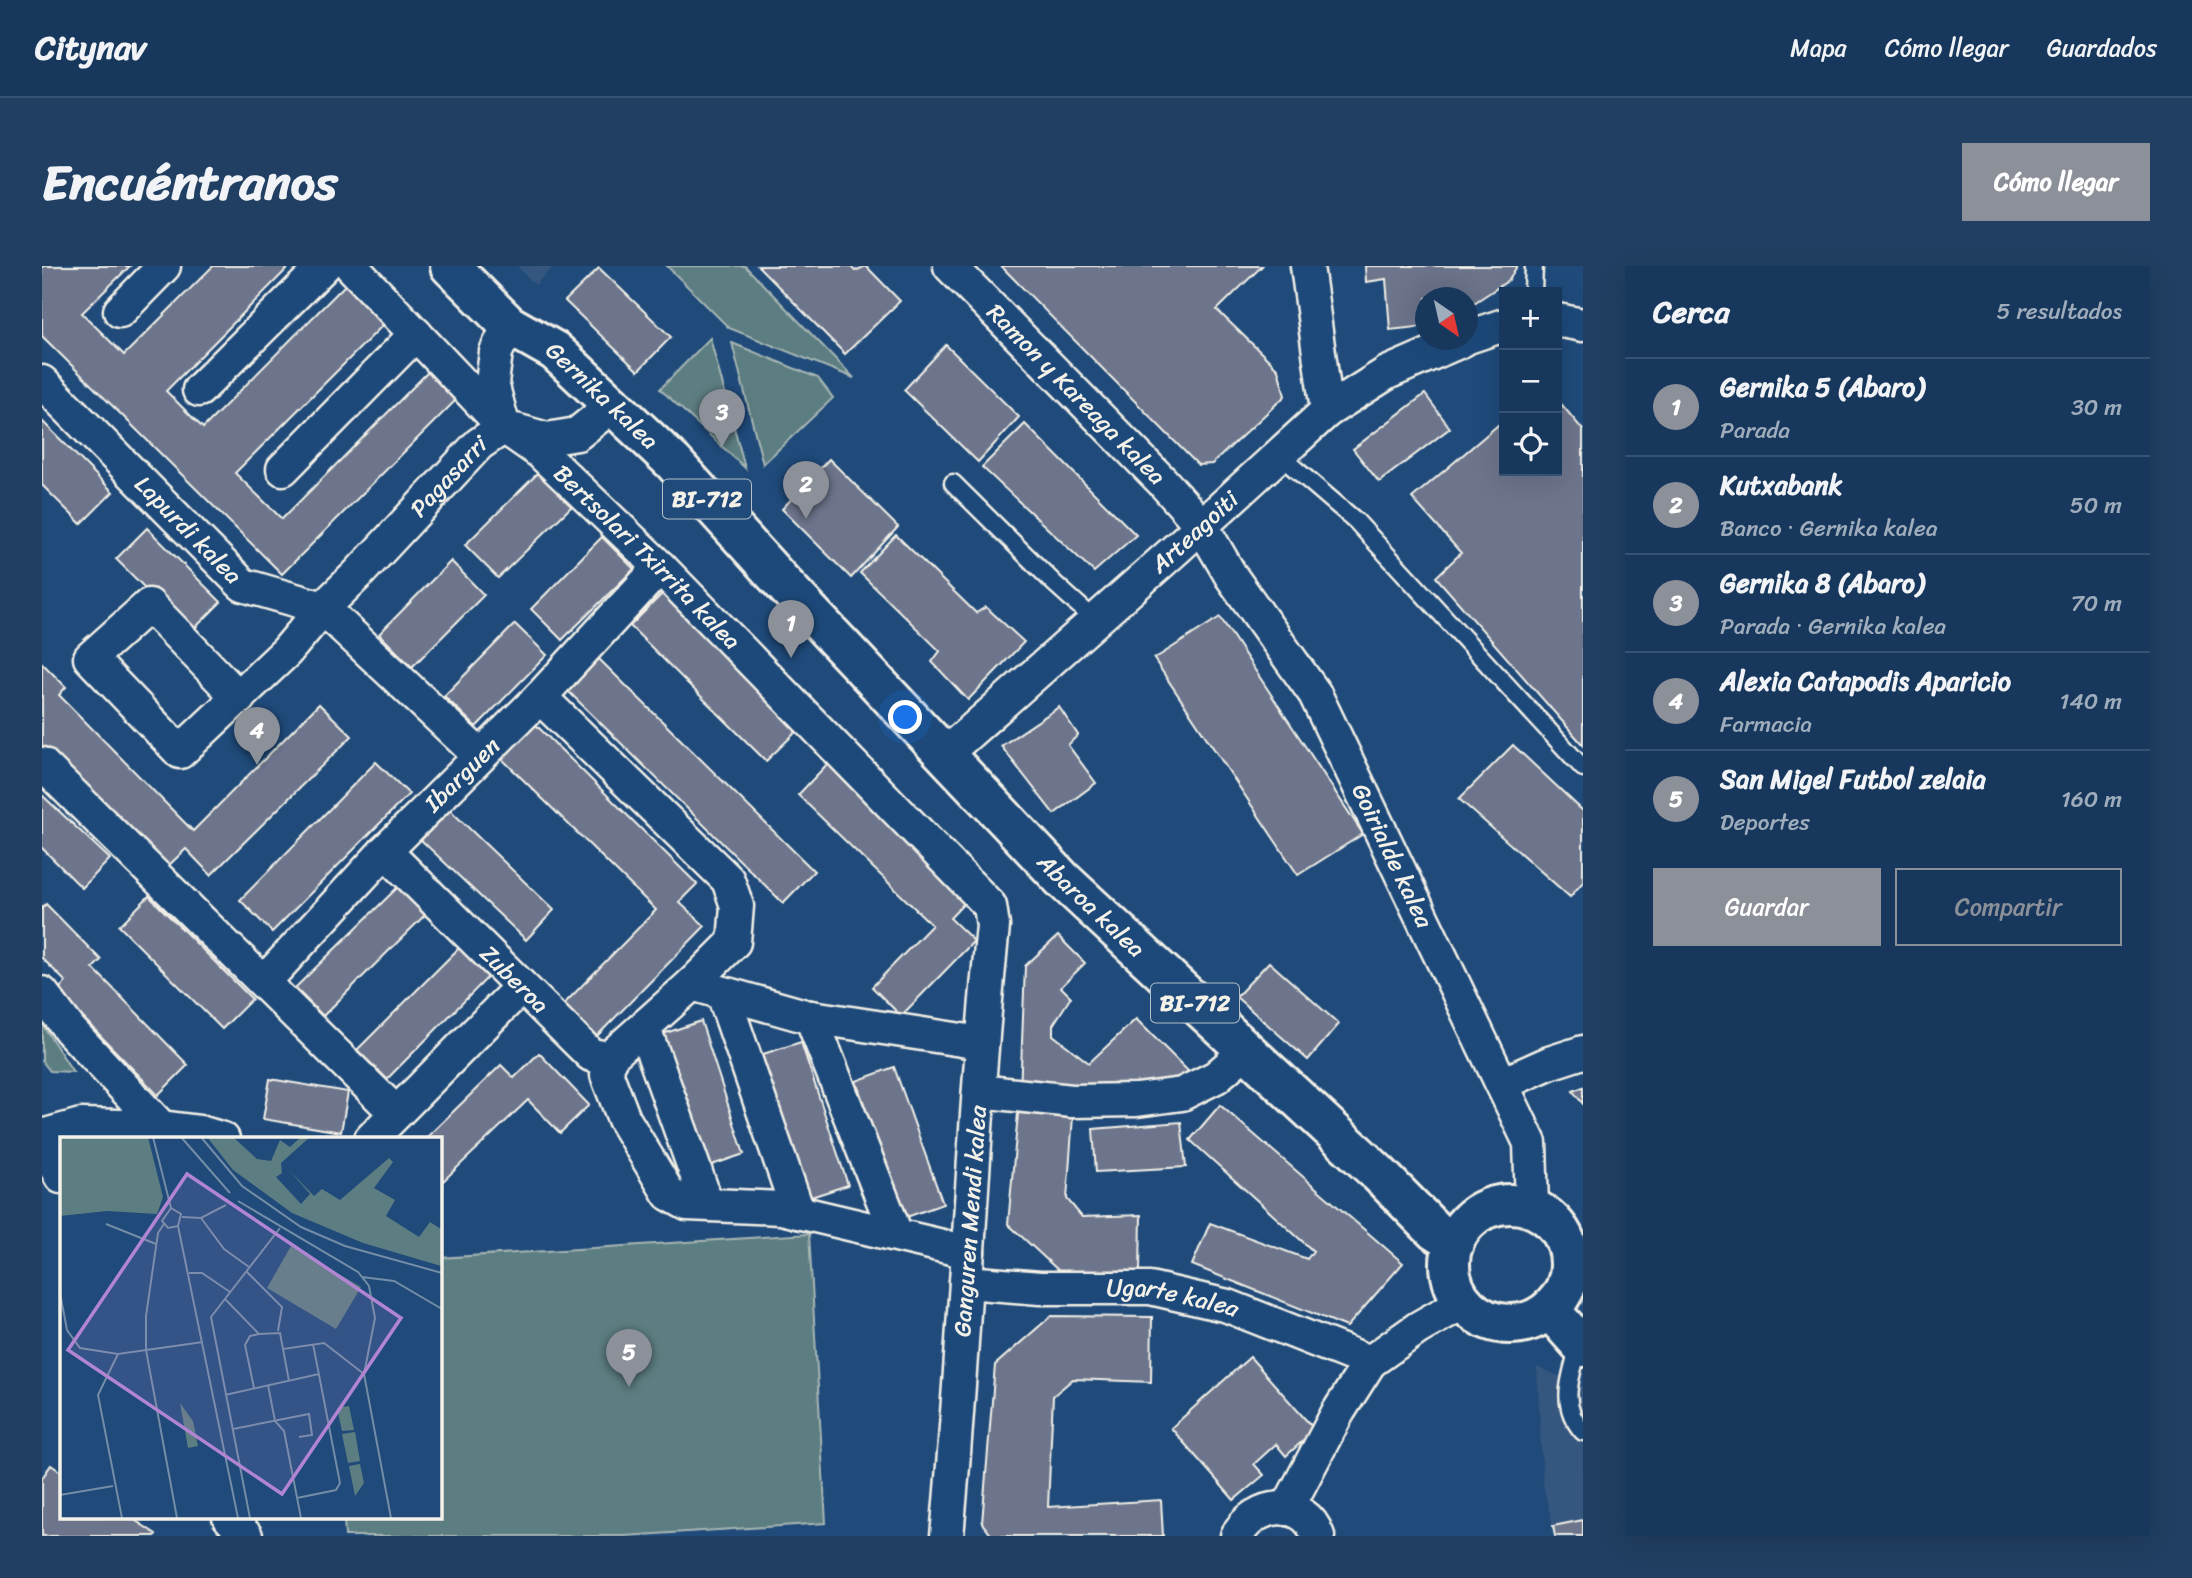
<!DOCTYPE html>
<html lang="es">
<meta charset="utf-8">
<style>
:root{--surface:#17385c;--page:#203f62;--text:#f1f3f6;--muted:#9eacbb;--line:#365272;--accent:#8c9099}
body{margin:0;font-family:Sriracha,sans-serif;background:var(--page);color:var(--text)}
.controls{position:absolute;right:21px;top:21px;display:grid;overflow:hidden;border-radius:0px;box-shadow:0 7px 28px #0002}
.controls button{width:63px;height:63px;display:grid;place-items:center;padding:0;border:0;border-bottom:2px solid var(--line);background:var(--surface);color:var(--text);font:35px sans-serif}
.compass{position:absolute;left:1373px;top:21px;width:63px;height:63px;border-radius:50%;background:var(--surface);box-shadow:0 7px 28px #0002;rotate:146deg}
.you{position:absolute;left:864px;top:452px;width:24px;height:24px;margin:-18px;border:5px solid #fff;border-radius:50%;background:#1a73e8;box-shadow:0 0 0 10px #1a73e833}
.badge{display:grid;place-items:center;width:46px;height:46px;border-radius:50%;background:var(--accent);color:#fff;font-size:23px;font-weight:700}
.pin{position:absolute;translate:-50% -58px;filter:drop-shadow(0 2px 4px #0008)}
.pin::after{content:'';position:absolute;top:37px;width:24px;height:21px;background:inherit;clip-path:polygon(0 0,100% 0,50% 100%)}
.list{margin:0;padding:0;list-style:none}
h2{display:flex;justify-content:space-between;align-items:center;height:91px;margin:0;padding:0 28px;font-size:30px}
h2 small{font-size:23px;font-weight:400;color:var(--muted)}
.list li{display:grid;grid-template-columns:46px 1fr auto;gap:21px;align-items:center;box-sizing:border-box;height:98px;padding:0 28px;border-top:2px solid var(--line)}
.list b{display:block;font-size:26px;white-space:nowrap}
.list p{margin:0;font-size:23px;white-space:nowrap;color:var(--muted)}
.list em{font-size:23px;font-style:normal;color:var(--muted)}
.actions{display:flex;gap:14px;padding:21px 28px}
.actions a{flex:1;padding:16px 0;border:2px solid var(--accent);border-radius:0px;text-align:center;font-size:24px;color:var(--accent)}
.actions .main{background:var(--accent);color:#fff}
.icon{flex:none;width:38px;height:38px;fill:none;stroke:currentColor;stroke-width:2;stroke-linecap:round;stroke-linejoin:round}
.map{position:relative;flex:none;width:1541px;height:1270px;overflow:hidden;border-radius:0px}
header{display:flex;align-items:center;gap:42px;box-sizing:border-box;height:98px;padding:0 35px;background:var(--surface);border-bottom:2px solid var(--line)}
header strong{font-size:33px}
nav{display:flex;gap:38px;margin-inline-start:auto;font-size:24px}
.intro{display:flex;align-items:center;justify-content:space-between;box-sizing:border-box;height:168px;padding:0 42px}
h1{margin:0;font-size:49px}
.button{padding:18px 32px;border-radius:0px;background:var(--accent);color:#fff;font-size:24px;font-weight:700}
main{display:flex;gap:42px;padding:0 42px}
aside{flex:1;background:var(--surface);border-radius:0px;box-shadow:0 7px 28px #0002}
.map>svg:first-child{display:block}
</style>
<header>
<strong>Citynav</strong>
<nav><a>Mapa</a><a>Cómo llegar</a><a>Guardados</a></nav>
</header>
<div class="intro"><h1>Encuéntranos</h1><a class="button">Cómo llegar</a></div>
<main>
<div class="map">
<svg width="1541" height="1270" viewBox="0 0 1541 1270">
<rect width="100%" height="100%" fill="#1f4a7a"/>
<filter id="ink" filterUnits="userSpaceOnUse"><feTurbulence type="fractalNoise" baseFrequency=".0143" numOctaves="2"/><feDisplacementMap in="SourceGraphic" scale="14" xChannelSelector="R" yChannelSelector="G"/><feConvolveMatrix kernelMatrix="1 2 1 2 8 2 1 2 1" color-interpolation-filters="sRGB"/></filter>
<g filter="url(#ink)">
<g fill="#36577f">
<polygon points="475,0 512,0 493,19"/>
<polygon points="1495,1101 1541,1120 1541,1270 1513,1270 1501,1219"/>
</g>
<g fill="#5c7d81" stroke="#a8b7b4" stroke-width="2">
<polygon points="625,0 703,0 812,112 687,62"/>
<polygon points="668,72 703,202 618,123"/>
<polygon points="690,77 776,112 791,132 721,198"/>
<polygon points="0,758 31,806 8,805 0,795"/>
<polygon points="767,968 784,1257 583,1270 303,1270 302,1251 397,1251 397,992"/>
</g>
<g fill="#6c758c" stroke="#f4f1e8" stroke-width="2">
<polygon points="2,0 88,0 40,47 82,89 171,0 248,0 124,125 161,162 307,15 346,54 193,207 240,253 388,104 416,132 240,308 0,70 0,1"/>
<polygon points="716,0 808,0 813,5 824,0 858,35 803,88"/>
<polygon points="959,0 1220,0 1175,44 1236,103 1243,130 1170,198 1156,199"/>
<polygon points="1323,0 1475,0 1467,14 1426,41 1426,32 1384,32 1384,60 1348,64 1344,13 1324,16"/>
<polygon points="557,2 629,71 596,105 523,35"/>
<polygon points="904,79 977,151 936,196 862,124"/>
<polygon points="1383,128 1408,162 1337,216 1311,183"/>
<polygon points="1515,133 1541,164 1541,479 1394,311 1419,287 1370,232 1462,154 1462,205 1515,205"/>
<polygon points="0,155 71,226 39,258 0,219"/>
<polygon points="983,158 1094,269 1052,306 940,201"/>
<polygon points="787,193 856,261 809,312 740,243"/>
<polygon points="497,206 530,240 456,312 423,279"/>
<polygon points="105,262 179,336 148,367 74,293"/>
<polygon points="854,269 934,347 944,341 982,376 926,434 890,396 898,385 818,307"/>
<polygon points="560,271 592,303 520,374 489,343"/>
<polygon points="409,295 442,329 370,401 337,368"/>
<polygon points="620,328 756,464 724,495 588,360"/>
<polygon points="1178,351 1321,568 1256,609 1112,393"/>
<polygon points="473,358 505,389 434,461 402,430"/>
<polygon points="557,393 772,605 741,637 526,425"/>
<polygon points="0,397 24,421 17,429 151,565 277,438 310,470 169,609 144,583 125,601 0,479"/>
<polygon points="1017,441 1036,469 1026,479 1054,517 1012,548 959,480"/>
<polygon points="492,457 655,618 637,636 663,660 553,772 520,740 614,644 458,491"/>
<polygon points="1471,479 1541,545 1541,616 1528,631 1417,533"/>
<polygon points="789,494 929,630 908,652 932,675 859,750 830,721 890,659 756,529"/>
<polygon points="334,496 367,528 230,666 198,634"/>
<polygon points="0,529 68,593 40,622 0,582"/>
<polygon points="408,544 512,644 484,674 379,574"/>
<polygon points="358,619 385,647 281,750 253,722"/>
<polygon points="107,630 210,733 180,763 77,660"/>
<polygon points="4,638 59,694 51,702 146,799 116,829 15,725 24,716 0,692 0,642"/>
<polygon points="1016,670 1043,697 1019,721 1029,731 1011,759 1011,769 1047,797 1094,753 1148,807 1132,825 978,827 983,700"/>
<polygon points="419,680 448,709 345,813 315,784"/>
<polygon points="1227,696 1297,758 1266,794 1194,731"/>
<polygon points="659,755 702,888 661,902 618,769"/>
<polygon points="759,776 806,919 766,932 718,789"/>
<polygon points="497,787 547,839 518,867 486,834 397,919 397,873 383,873 459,799 472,812"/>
<polygon points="852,801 901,938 862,952 814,815"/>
<polygon points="228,813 306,826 299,866 221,853"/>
<polygon points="1541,821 1541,838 1531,825"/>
<polygon points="1178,839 1361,997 1305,1061 1150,999 1168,957 1265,993 1271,985 1148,874"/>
<polygon points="976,847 1031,850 1025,933 1040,951 1099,949 1098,1006 1018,1006 966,958"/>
<polygon points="1139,856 1144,901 1054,906 1051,863"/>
<polygon points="1009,1050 1110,1051 1109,1116 1031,1113 1011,1130 1006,1241 1119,1234 1121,1270 950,1270 940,1257 953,1099"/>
<polygon points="1208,1091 1273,1164 1244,1190 1234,1178 1212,1198 1222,1209 1192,1234 1129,1162"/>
<polygon points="9,1199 19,1206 19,1251 88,1251 114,1268 113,1270 0,1270 0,1212"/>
<polygon points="1541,1254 1541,1270 1513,1270 1511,1260"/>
</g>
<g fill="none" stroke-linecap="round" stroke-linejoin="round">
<g stroke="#f4f1e8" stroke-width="21">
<g id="lane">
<polyline points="1491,26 1492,0"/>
<polyline points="1237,189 1314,255 1541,502"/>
<polyline points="911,217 1013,318 1053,354"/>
<path d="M1537,1080C1529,1111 1516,1138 1541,1166"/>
</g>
</g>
<g stroke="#f4f1e8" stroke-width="37">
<g id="street">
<path id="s1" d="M309,0L462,161L498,186L618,301L948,640L951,660C930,863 924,1067 905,1270"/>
<path id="s2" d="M908,0L1120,215L1160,260L1189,310L1273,428L1488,877L1490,941"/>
<polyline points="1265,0 1285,145"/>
<polyline points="78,45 122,0"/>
<polyline points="1515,54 1541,59"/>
<polyline points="1426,71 1462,59"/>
<path id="s3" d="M0,116L201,319L281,342L438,490"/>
<polyline points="157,124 282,0"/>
<polyline points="461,158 450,117 454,86 467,59"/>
<polyline points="473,164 505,173 535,168 571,139"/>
<polyline points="241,203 374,68"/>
<path id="s4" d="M197,432L107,339L48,392L138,486L244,386L281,342L316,308L437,178L462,161"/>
<path id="s5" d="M903,488L1133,284L1285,145L1345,107L1421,74"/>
<polyline points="0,498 354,847"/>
<path id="s6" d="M343,585L549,789L567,792L650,718L692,676L695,640L686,614L498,431"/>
<path id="s7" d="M222,716L343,585L498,431L618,301"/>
<polyline points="650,718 763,750 939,777"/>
<polyline points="0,727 28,764 119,861"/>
<polyline points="681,728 756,946"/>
<polyline points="769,751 854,968"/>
<polyline points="602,762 665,938"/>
<polyline points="567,792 565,809 582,853 627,928 645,938 739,942 926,986"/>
<polyline points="1460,818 1507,797 1541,786"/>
<polyline points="937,825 1030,835 1095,834 1140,828 1174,811 1204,785"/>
<polyline points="0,870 39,859 119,861 158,866 181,873"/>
<polyline points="329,873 479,721"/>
<polyline points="0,877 19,911"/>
<path id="s8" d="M924,1016L998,1022H1108L1186,1040L1328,1096"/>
<polyline points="1245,1243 1295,1148 1328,1096 1376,1062 1420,1037"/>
<polyline points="187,1251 204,1270"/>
<path d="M1195,1270C1212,1236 1262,1230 1276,1270"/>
</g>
</g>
<g stroke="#f4f1e8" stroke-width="44">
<g id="primary">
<path id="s9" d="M408,0L467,59L513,85L631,196L736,312L1021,614L1336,907L1393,965L1412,977"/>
<circle cx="1468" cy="998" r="60"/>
<polyline points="1508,1044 1541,1081"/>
</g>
</g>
<use href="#lane" stroke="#1f4a7a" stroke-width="16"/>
<use href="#street" stroke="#1f4a7a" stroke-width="32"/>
<use href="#primary" stroke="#1f4a7a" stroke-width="38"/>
</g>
</g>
<g text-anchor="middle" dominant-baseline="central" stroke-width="6" stroke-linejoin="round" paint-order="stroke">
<g fill="#1f4a7a" stroke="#b4bfc7" stroke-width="2">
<rect x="621" y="213.5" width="88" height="39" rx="5"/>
<rect x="1109" y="717.5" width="88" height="39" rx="5"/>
</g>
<g font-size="23" font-weight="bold" fill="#f4f1e8">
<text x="665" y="233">BI-712</text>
<text x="1153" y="737">BI-712</text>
</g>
<g font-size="24" fill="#f4f1e8" stroke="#1f4a7a">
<text stroke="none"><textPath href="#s2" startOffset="180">Ramon y Kareaga kalea</textPath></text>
<text stroke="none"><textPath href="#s9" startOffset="201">Gernika kalea</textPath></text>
<text stroke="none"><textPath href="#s4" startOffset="724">Pagasarri</textPath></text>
<text stroke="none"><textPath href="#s3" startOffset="208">Lapurdi kalea</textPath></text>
<text stroke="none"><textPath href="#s5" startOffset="334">Arteagoiti</textPath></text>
<text stroke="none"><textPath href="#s1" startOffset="416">Bertsolari Txirrita kalea</textPath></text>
<text stroke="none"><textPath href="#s7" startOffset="287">Ibarguen</textPath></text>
<text stroke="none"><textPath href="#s2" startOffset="744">Goirialde kalea</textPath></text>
<text stroke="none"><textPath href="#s9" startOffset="908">Abaroa kalea</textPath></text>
<text stroke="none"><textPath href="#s6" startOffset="182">Zuberoa</textPath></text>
<text transform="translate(928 955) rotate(-86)">Ganguren Mendi kalea</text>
<text stroke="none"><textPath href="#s8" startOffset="208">Ugarte kalea</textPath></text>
</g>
</g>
<g transform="translate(18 871)">
<rect width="382" height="382" fill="#1f4a7a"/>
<path d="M0,0H88L103,60L97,77L47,74L0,79ZM147,0H173L197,22L211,24L220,3L230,10L241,0H250L221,26L222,36L216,40L241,67L250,57L229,33L254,59L262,52L280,63L329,21L333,25L314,51L335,63L326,79L359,100L370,85L381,92V129L303,106L232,76L173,33ZM231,109L301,150L276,192L207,151ZM120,266L133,284L138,309L128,311ZM289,269L294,293L282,294L277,271ZM295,295L300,324L288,326L282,297ZM300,327L304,346L295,359L289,329Z" fill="#5c7d81"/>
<path fill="none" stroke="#748da6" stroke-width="2" d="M93,0L111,71M121,0L170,56M141,0L182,49L241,90L285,109L382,136M178,64L298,135L309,149L315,181L304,237L331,381M111,71L102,84L108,91L118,89M111,71L121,77L118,89M122,80L141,81L166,68M141,81L164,112L189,130M46,87L96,107M104,87L98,96L86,179V213L117,381M118,89L178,381M186,134L222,170L218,194M129,136H142L170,155M302,140L334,144L382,172M0,156L7,193L20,211L58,217L143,205M165,162L199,197M223,212L264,206L304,237M58,217L38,258L62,381M208,248L215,284L224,294L241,381M194,251L185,208L190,199L199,197L220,196L229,244M165,258L259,237M173,292L249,277L252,298L239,300M0,358L53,349M237,361L276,353L280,346L253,207M190,381L151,180L220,91"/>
<path fill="#b185d1" fill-opacity="0.15" stroke="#b185d1" stroke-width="3.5" d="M127,37L341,181L222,357L8,213Z"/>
<rect width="382" height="382" fill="none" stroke="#f4f1e8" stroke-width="3.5"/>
</g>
</svg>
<div class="controls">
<button>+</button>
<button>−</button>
<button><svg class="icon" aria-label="locate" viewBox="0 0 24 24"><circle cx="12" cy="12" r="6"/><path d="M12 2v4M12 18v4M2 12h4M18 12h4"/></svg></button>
</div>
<svg class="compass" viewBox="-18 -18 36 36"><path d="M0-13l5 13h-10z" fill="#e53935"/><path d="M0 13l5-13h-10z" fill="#9eacbb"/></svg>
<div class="you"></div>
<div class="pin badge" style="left:749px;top:392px">1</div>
<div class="pin badge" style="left:764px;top:253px">2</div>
<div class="pin badge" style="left:680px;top:181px">3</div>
<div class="pin badge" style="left:215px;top:499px">4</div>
<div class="pin badge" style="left:587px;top:1121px">5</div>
</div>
<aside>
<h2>Cerca<small>5 resultados</small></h2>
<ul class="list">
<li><span class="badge">1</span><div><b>Gernika 5 (Abaro)</b><p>Parada</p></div><em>30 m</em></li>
<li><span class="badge">2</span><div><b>Kutxabank</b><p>Banco · Gernika kalea</p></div><em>50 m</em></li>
<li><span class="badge">3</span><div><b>Gernika 8 (Abaro)</b><p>Parada · Gernika kalea</p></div><em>70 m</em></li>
<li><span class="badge">4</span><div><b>Alexia Catapodis Aparicio</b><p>Farmacia</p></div><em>140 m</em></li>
<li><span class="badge">5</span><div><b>San Migel Futbol zelaia</b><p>Deportes</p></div><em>160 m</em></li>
</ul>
<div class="actions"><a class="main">Guardar</a><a>Compartir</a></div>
</aside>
</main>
